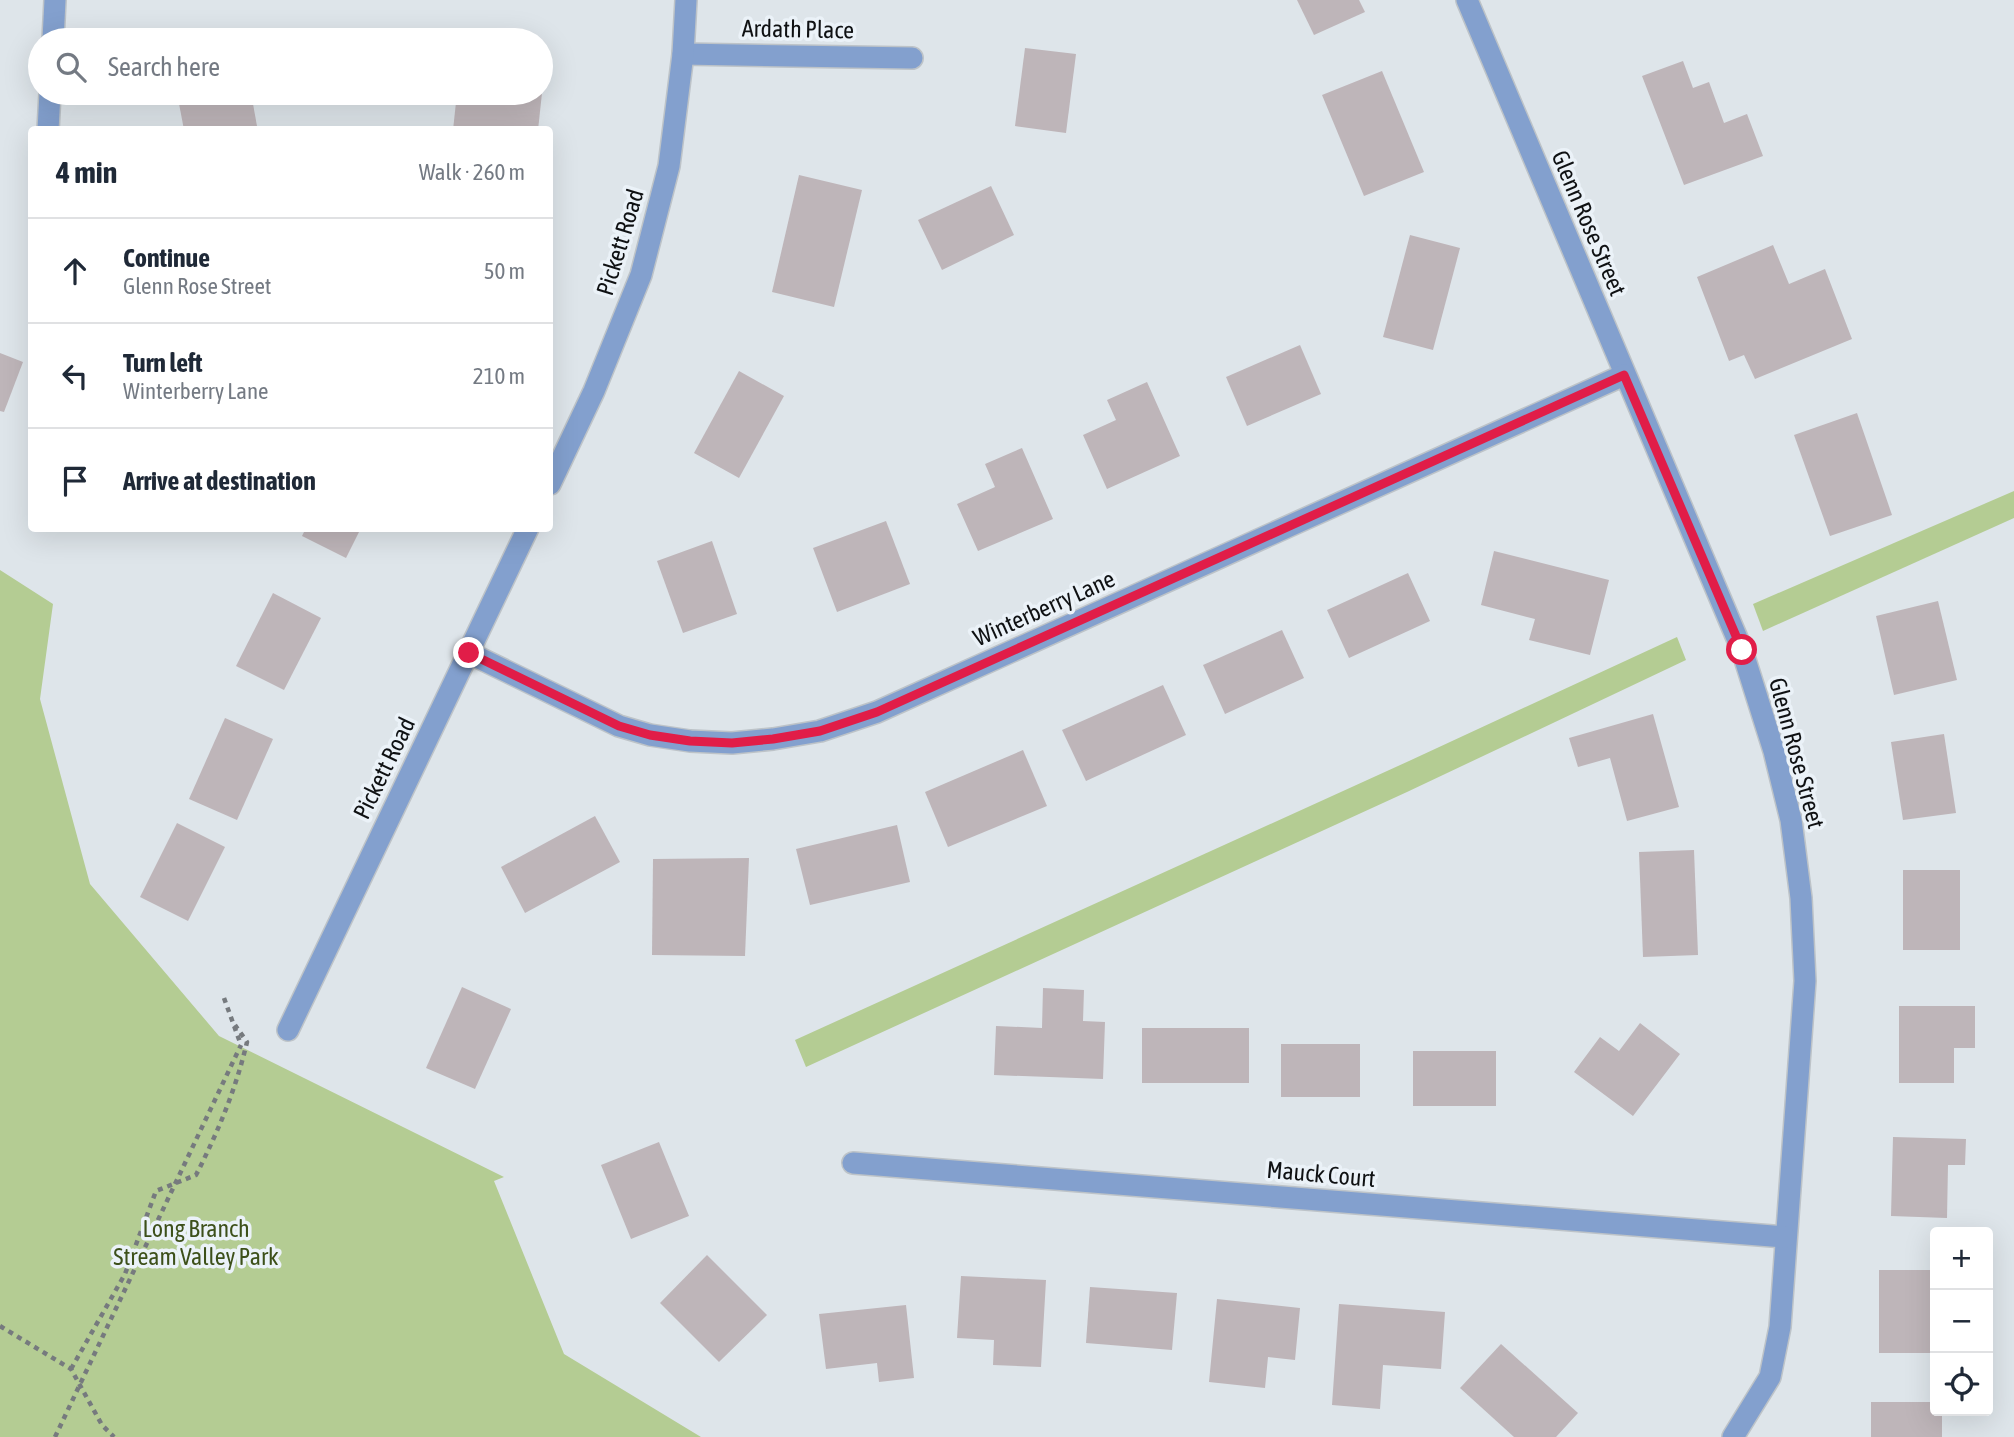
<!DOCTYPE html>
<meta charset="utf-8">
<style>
:root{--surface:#fff;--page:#f2f2f3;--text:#1f2937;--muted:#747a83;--line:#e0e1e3}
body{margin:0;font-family:"Asap Condensed",sans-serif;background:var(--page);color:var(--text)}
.controls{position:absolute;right:21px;bottom:21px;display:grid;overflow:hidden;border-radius:7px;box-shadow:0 7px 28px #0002}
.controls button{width:63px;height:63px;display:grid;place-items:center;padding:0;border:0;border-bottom:2px solid var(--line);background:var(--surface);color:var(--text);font:35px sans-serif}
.stop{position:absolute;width:21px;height:21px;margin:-16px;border:5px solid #e11d48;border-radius:50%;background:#fff}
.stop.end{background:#e11d48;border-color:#fff;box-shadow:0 2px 7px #0008}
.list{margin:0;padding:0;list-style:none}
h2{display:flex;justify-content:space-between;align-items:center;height:91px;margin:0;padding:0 28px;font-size:30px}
h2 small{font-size:23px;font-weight:400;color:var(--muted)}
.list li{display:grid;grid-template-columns:46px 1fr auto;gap:21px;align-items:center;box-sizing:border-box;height:105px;padding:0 28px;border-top:2px solid var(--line)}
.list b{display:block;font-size:26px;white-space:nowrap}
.list p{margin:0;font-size:23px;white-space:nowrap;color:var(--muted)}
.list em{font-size:23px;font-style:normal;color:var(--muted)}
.icon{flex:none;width:38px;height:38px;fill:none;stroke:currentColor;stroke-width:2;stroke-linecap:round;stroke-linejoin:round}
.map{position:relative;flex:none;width:2014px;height:1437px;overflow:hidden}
.search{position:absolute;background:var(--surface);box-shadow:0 7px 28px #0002;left:28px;top:28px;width:525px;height:77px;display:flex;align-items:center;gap:18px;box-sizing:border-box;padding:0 24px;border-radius:38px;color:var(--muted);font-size:26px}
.panel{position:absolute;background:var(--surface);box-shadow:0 7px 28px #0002;left:28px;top:126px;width:525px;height:406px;border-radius:7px}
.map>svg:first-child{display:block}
</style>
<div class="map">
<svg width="2014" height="1437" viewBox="0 0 2014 1437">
<rect width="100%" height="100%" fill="#dee5ea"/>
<g fill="#b4cc93">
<polygon points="2014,491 2014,518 1763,631 1753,604"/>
<polygon points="0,570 53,604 40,699 90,884 219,1036 504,1177 494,1181 564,1354 701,1437 0,1437"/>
<polygon points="1677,637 1686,660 1407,792 806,1067 795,1040 1409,761"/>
</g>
<g fill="#beb5b9">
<polygon points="1297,0 1359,0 1365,12 1314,35"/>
<polygon points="1025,48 1076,54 1066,133 1015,126"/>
<polygon points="1683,61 1693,88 1709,82 1724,123 1747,114 1763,156 1684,185 1642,76"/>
<polygon points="1382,71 1424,172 1364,196 1322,95"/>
<polygon points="177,93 251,93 257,126 234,130 184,130"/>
<polygon points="457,93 542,93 538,130 453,130"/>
<polygon points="799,175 862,190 834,307 772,292"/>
<polygon points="991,186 1014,235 942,270 918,220"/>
<polygon points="1410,235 1460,248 1433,350 1383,337"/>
<polygon points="1773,245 1789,284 1825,269 1852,339 1755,379 1744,355 1729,361 1697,277"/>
<polygon points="1300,345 1321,394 1247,426 1226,377"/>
<polygon points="0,353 23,362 4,412 0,411"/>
<polygon points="739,371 784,396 739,478 694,453"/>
<polygon points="1147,382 1180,456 1107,489 1083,435 1116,420 1107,400"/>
<polygon points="1857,413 1892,515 1830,536 1794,435"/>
<polygon points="1022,448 1053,519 978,551 957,504 995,487 985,464"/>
<polygon points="886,521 910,584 837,612 813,548"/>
<polygon points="306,528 361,528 346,558 302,536"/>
<polygon points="712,541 737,614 683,633 657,561"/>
<polygon points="1494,551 1609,580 1590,655 1529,640 1535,619 1481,605"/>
<polygon points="1408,573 1430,621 1349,658 1327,610"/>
<polygon points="273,593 321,618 284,690 236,666"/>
<polygon points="1938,601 1957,680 1894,695 1876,616"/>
<polygon points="1282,630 1304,678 1225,714 1203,665"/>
<polygon points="1163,685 1186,735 1086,781 1062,730"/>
<polygon points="1653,714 1679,807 1627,821 1610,758 1578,767 1569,738"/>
<polygon points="225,718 273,739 237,820 189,799"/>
<polygon points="1944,734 1956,813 1903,820 1891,742"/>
<polygon points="1023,750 1047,806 948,847 925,792"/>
<polygon points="595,816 620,862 525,913 501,867"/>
<polygon points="177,823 225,847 188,921 140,897"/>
<polygon points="897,825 910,882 810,905 796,849"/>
<polygon points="1694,850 1698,955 1643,957 1639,852"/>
<polygon points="749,858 745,956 652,955 653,859"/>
<rect x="1903" y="870" width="57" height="80"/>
<polygon points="462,987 511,1009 475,1089 426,1068"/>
<polygon points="1043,988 1084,990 1083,1021 1105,1022 1103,1079 994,1075 996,1026 1042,1028"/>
<polygon points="1899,1006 1975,1006 1975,1048 1954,1048 1954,1083 1899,1083"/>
<polygon points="1640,1023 1680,1054 1633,1116 1574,1072 1600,1037 1619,1051"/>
<rect x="1142" y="1028" width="107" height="55"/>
<rect x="1281" y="1044" width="79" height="53"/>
<rect x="1413" y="1051" width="83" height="55"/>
<polygon points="1893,1137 1966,1139 1965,1165 1948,1165 1947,1218 1891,1216"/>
<polygon points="659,1142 689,1216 631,1239 601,1165"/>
<polygon points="707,1255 767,1315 719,1362 660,1303"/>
<rect x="1879" y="1270" width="56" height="83"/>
<polygon points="961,1276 1046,1280 1041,1367 993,1365 994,1340 957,1338"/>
<polygon points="1090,1287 1177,1293 1172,1350 1086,1343"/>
<polygon points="1217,1299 1300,1308 1295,1360 1268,1357 1265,1388 1209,1382"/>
<polygon points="1339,1304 1445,1312 1441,1369 1383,1365 1380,1409 1332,1405"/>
<polygon points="906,1305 914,1378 879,1382 877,1363 826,1369 819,1314"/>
<polygon points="1501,1344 1578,1413 1556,1437 1514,1437 1460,1388"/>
<polygon points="1871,1402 1935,1402 1935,1411 1942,1411 1942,1437 1871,1437"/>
</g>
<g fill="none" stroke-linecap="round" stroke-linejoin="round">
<g stroke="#bdc3c8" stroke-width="24">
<g id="minor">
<polyline points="1467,0 1742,650 1774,751 1791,820 1801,898 1805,981 1780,1327 1770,1377 1733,1437"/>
<polyline points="53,40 55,0"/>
<polyline points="683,54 912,58"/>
<polyline points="48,130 50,93"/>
<polyline points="550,484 594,391 641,275 669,166 683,54 686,0"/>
<polyline points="469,653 619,726 650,735 690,741 732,743 773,739 820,731 877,712 1624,375"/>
<polyline points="288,1030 528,528"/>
<polyline points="853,1163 1785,1237"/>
</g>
</g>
<g stroke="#767a7e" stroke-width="4.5" stroke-dasharray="5 5" stroke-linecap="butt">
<polyline points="224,998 241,1045"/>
<polyline points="0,1326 71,1369 102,1425 114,1437"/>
<path d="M71,1369L125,1274L156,1191L196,1175C218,1132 236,1089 247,1042L235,1025"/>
</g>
<use href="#minor" stroke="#83a0ce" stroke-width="21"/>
<polyline stroke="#767a7e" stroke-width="4.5" stroke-dasharray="5 5" stroke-linecap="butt" points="55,1437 241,1045"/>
</g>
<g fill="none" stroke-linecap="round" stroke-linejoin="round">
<polyline stroke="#e11d48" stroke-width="9" points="469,653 619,726 650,735 690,741 732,743 773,739 820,731 877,712 1624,375 1742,650"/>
</g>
<g text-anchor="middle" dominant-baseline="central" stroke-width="7" stroke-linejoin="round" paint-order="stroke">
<g font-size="24" fill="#0f1113" stroke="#ebf2f8">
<text transform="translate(798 29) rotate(1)">Ardath Place</text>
<text transform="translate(1589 223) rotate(67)">Glenn Rose Street</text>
<text transform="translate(620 242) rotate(-73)">Pickett Road</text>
<text transform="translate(1044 608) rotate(-24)">Winterberry Lane</text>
<text transform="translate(1797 753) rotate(75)">Glenn Rose Street</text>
<text transform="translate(384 768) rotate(-64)">Pickett Road</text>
<text transform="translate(1321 1174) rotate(5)">Mauck Court</text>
</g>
<g font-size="24" fill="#3d501a" stroke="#ebf2f8">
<text x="196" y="1228">Long Branch<tspan x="196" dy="28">Stream Valley Park</tspan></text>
</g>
</g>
</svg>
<div class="controls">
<button>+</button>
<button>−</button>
<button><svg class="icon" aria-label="locate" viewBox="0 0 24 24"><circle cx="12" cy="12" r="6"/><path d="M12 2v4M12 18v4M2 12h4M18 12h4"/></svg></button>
</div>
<div class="stop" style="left:1742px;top:650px"></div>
<div class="stop end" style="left:469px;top:653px"></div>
<div class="search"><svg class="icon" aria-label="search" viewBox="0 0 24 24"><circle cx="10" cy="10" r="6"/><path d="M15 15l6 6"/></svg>Search here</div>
<section class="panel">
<h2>4 min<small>Walk · 260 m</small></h2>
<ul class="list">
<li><svg class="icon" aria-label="ahead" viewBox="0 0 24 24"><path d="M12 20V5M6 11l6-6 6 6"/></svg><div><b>Continue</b><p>Glenn Rose Street</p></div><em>50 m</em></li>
<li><svg class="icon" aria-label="left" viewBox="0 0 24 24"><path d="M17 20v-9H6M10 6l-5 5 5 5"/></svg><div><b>Turn left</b><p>Winterberry Lane</p></div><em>210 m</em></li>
<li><svg class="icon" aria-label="arrive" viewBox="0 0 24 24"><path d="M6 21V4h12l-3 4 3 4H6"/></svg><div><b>Arrive at destination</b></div></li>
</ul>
</section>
</div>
